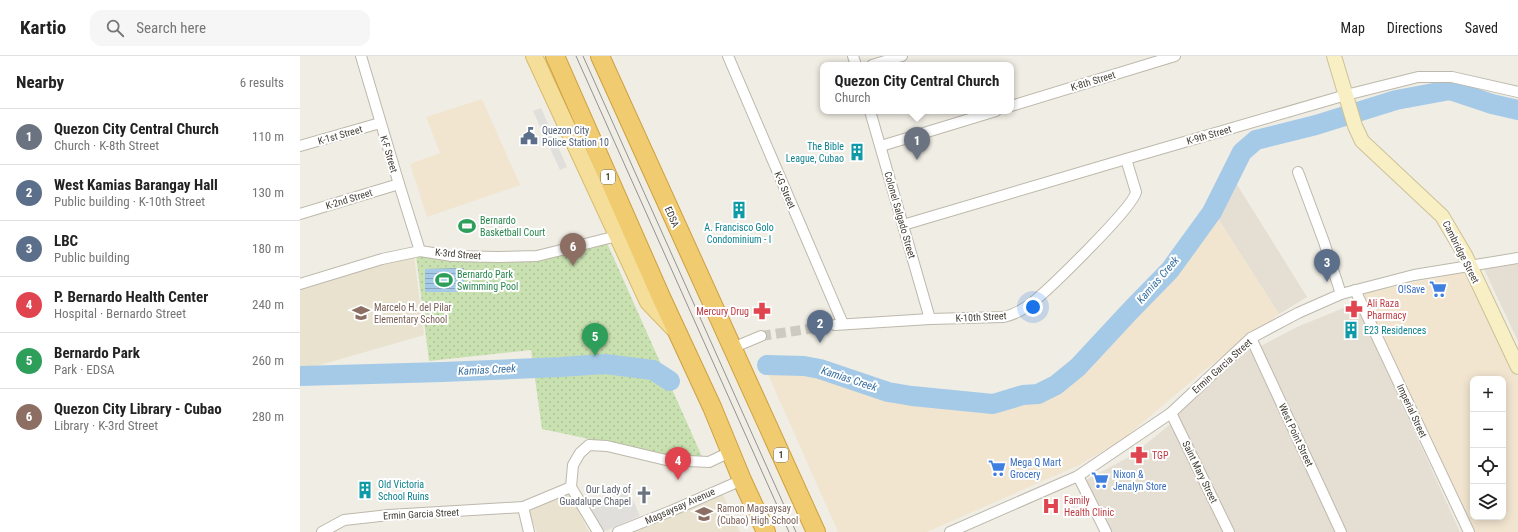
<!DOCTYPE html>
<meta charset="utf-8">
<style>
:root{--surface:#fff;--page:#f6f6f6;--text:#222;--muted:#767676;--line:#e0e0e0;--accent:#0b8043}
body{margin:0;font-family:"Roboto Condensed",sans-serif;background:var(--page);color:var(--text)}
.controls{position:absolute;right:12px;bottom:12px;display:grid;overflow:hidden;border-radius:8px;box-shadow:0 2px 10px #0003}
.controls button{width:36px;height:36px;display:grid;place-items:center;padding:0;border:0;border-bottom:1px solid var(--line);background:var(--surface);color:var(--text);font:20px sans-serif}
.you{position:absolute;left:733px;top:251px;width:14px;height:14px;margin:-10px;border:3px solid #fff;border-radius:50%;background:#1a73e8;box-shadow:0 0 0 6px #1a73e833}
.badge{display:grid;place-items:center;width:26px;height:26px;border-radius:50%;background:var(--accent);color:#fff;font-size:13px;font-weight:700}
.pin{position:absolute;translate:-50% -33px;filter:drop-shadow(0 1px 2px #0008)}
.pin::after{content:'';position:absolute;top:21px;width:14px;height:12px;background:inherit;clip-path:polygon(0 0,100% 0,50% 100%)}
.popup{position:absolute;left:520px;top:6px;width:194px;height:52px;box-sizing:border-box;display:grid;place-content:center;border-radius:8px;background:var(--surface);filter:drop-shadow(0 1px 3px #0005);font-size:13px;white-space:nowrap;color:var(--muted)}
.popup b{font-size:15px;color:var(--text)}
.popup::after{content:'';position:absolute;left:50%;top:100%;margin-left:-8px;border:8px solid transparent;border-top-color:var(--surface)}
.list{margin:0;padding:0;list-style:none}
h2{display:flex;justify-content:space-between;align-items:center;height:52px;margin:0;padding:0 16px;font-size:17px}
h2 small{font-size:13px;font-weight:400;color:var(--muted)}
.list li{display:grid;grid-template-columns:26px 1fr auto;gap:12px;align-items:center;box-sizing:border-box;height:56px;padding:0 16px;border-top:1px solid var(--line)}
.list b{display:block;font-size:15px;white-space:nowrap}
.list p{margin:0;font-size:13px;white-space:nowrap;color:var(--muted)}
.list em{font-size:13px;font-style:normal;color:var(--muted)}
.icon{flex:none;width:22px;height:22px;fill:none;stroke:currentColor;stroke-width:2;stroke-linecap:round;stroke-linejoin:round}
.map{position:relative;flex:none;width:1218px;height:476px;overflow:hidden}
header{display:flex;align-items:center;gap:24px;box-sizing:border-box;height:56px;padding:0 20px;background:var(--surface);border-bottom:1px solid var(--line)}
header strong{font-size:19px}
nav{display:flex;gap:22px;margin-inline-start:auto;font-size:14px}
.search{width:280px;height:36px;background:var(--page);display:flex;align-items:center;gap:10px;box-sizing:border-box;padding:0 14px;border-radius:12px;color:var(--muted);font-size:15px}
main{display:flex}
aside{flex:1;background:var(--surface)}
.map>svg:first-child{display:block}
</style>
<header>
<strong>Kartio</strong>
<div class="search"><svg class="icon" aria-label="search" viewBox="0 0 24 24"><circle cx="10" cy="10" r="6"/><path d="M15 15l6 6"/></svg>Search here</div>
<nav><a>Map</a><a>Directions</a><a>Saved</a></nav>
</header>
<main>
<aside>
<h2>Nearby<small>6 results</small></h2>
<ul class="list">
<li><span class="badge" style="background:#6b7280">1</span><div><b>Quezon City Central Church</b><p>Church · K-8th Street</p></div><em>110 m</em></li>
<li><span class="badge" style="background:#5c6f8a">2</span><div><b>West Kamias Barangay Hall</b><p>Public building · K-10th Street</p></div><em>130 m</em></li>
<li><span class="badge" style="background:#5c6f8a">3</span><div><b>LBC</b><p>Public building</p></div><em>180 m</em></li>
<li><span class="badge" style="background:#e0444e">4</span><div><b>P. Bernardo Health Center</b><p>Hospital · Bernardo Street</p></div><em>240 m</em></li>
<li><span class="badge" style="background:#2e9e5b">5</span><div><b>Bernardo Park</b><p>Park · EDSA</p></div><em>260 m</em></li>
<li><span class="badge" style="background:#8d6e63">6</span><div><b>Quezon City Library - Cubao</b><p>Library · K-3rd Street</p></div><em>280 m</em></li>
</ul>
</aside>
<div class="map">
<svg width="1218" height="476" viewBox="0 0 1218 476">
<defs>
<pattern id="park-dots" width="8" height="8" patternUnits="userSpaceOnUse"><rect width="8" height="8" fill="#c9e1b0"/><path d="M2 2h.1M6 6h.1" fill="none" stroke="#aec298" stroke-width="1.8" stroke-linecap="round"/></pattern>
<pattern id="water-rules" width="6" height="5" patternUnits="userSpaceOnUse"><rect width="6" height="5" fill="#a5cae8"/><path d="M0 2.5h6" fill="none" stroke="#88a5bd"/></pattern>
</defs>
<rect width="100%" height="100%" fill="#f0ede4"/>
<g fill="#e4dfd2">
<polygon points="936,127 1007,241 979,258 915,158"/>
<polygon points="1218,207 1218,285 1184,213"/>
<polygon points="1056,247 1160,476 1046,476 959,291 997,271"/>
<polygon points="951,291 1036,476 932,476 875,358"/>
<polygon points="872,367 923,476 810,476 786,424 831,400"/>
</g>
<g fill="#f1e5d0" fill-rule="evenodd">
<polygon points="182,43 220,129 127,161 110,108 140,97 126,61"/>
<polygon points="915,158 979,258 906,313 822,384 779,409 627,476 538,476 467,316 488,311 501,313 593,340 689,354 737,341 779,314 846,247 902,178"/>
<path d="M1167,215L1218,322V476H1173L1061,238ZM1173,323H1203V461H1173Z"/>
</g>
<g fill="#e8e2cf">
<polygon points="114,199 124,279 20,309 0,312 0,234"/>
<polygon points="270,437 289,476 237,476 227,453"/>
<polygon points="422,437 440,476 335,476"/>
</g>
<polygon fill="url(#park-dots)" points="307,187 404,405 367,403 350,396 242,373 231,294 129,305 116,199 224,206"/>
<g fill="#e1dfdc">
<polygon points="241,52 267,111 260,114 233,55"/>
<polygon points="329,435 340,460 303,476 299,476 289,453"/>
</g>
<polygon fill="url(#water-rules)" points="164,212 164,236 125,236 125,213"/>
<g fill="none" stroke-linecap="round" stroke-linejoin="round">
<g stroke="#a5cae8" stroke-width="20">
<polyline points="467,309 504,310 520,313 588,336 612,340 693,348 723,339 738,338 756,329 778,311 831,254 870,214 912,156 942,96 956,84 1016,69 1096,44 1150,34 1192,48 1218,54"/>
<polyline points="0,320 143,316 260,311 305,308 353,314 370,325"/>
</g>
<polyline stroke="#cdcac1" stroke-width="10" stroke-dasharray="10 5" stroke-linecap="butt" points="461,280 535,269"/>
<g stroke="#bdb8ab" stroke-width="12">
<g id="street">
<polyline points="61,0 99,128 120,195"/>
<polyline points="428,0 543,268"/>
<polyline points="553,0 556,9"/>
<polyline points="572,9 602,0"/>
<polyline points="711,50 875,0"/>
<polyline points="570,55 630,263"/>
<polyline points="0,90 80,67"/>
<polyline points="581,90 696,55"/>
<polyline points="998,116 1024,186 1041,238"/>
<polyline points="0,158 99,128"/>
<polyline points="603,169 826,103 1046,39 1118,21 1152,21 1218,36"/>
<polyline points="0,228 82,203 120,195 152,200 198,201 237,200 317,180"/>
<polyline points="1055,234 1169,476"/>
<path d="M535,269L630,263L703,261C714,259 724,253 733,246C749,233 833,152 836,136L826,103"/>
<polyline points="951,282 1041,476"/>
<polyline points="437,290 461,280"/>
<polyline points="871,357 929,476"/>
<polyline points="778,420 806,476"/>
<polyline points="271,431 273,409 280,397 289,389 307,390 366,404 409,406 430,396"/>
<polyline points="271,431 298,476"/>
<polyline points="223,451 229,476"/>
<polyline points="22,476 44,464 89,459 223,451 271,431"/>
<polyline points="318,476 371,455 442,424"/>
<polyline points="650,476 778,420 871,357 951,282 998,257 1041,238 1114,219 1218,202"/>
</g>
</g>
<g stroke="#ccc197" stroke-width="16">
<polyline id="secondary" points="1034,0 1055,70 1062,85 1142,160 1165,199 1218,311"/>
</g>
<g stroke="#d7bc6b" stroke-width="18">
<polyline id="primary" points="234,0 348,246 373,272"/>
</g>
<g stroke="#cda041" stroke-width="20">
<g id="highway">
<polyline points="255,0 361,241 412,351 442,424 466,476"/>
<polyline points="300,0 516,476"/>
</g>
</g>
<use href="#street" stroke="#fff" stroke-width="10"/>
<use href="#secondary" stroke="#f9efc5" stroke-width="14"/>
<use href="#primary" stroke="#f4de99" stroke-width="16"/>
<use href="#highway" stroke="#f0cb6f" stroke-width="18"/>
<g stroke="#939393" stroke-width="1">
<polyline points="276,0 489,476"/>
<polyline points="283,0 496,476"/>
</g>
</g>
<defs>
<g id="civic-bare" transform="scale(1.38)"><path d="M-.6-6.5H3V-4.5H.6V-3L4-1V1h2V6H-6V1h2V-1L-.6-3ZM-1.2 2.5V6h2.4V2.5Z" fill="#5c6f8a" stroke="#fff" stroke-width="2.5" paint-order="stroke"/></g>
<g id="building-bare" transform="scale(1.38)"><path d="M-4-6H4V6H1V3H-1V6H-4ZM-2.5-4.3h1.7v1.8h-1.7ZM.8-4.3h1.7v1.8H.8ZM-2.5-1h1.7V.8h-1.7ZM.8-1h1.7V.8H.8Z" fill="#0f9aa8" stroke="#fff" stroke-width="2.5" paint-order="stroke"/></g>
<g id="stadium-bare" transform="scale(1.38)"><path d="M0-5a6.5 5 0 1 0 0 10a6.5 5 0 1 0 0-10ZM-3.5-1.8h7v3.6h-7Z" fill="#2e9e5b" stroke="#fff" stroke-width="2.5" paint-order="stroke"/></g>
<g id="supermarket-bare" transform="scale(1.38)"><path d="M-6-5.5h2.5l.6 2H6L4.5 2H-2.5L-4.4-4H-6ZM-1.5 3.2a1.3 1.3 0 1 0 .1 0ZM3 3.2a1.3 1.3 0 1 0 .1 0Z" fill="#3f7fe0" stroke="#fff" stroke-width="2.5" paint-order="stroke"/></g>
<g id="pharmacy-bare" transform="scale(1.38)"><path d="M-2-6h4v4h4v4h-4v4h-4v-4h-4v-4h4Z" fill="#e0444e" stroke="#fff" stroke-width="2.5" paint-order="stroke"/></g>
<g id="school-bare" transform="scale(1.38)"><path d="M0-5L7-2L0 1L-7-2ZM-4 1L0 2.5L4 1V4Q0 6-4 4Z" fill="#8d6e63" stroke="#fff" stroke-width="2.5" paint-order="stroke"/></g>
<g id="church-bare" transform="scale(1.38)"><path d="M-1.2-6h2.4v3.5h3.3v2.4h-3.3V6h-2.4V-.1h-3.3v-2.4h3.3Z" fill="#6b7280" stroke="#fff" stroke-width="2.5" paint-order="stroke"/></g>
<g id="hospital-bare" transform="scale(1.38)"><path d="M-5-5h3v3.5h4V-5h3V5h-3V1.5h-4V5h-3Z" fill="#e0444e" stroke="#fff" stroke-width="2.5" paint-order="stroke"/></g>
</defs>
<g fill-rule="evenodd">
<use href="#civic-bare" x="229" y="80"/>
<use href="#building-bare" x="557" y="96"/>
<use href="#building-bare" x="439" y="154"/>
<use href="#stadium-bare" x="167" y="170"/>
<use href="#stadium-bare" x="144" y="224"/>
<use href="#supermarket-bare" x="1138" y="233"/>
<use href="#pharmacy-bare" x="1054" y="253"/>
<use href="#pharmacy-bare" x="462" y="255"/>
<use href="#school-bare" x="61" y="257"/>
<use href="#building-bare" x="1051" y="274"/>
<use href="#pharmacy-bare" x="839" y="399"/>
<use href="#supermarket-bare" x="697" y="412"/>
<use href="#supermarket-bare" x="800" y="424"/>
<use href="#building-bare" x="65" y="434"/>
<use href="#church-bare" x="344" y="439"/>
<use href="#hospital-bare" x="751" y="450"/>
<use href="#school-bare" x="404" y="458"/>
</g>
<g text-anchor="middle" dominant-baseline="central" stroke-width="4" stroke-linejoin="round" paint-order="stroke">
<g fill="#fff" stroke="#7b7771" stroke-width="1">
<rect x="301" y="114" width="14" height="14" rx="3"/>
<rect x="474" y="392" width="14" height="14" rx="3"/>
</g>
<g font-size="9" font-weight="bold" fill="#423d34">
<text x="308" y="121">1</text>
<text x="481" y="399">1</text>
</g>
<g font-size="10" fill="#423d34" stroke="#fff">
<text transform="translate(793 25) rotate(-17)">K-8th Street</text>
<text transform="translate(40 79) rotate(-16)">K-1st Street</text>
<text transform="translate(909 79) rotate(-16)">K-9th Street</text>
<text transform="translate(89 98) rotate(73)">K-F Street</text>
<text transform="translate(485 134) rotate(67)">K-G Street</text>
<text transform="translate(49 143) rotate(-17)">K-2nd Street</text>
<text transform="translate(600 159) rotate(74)">Colonel Salgado Street</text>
<text transform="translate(372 161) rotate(66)">EDSA</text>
<text transform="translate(1161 196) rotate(63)">Cambridge Street</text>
<text transform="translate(158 198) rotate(5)">K-3rd Street</text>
<text transform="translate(681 261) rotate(-3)">K-10th Street</text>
<text transform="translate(922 310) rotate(-42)">Ermin Garcia Street</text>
<text transform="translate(1112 355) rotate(65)">Imperial Street</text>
<text transform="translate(996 379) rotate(65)">West Point Street</text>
<text transform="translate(900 416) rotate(64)">Saint Mary Street</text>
<text transform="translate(380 450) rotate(-24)">Magsaysay Avenue</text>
<text transform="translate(121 458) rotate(-3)">Ermin Garcia Street</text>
</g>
<g font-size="10" fill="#4e5e75" stroke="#fff" text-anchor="start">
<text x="242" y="74">Quezon City<tspan x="242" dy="12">Police Station 10</tspan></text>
</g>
<g font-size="10" fill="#0d838f" stroke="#fff" text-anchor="start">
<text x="544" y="90" text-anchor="end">The Bible<tspan x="544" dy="12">League, Cubao</tspan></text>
<text x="439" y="171" text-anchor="middle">A. Francisco Golo<tspan x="439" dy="12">Condominium - I</tspan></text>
<text x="1064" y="274">E23 Residences</text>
<text x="78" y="428">Old Victoria<tspan x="78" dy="12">School Ruins</tspan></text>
</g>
<g font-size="10" fill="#27864d" stroke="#fff" text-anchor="start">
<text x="180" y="164">Bernardo<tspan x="180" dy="12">Basketball Court</tspan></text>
<text x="157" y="218">Bernardo Park<tspan x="157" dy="12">Swimming Pool</tspan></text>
</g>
<g font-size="10" fill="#366cbe" stroke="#fff" text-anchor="start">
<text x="1125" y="233" text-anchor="end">O!Save</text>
<text x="710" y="406">Mega Q Mart<tspan x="710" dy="12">Grocery</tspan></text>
<text x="813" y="418">Nixon &amp;<tspan x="813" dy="12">Jenalyn Store</tspan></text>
</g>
<g font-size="10" fill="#be3a42" stroke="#fff" text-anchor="start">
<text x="1067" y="247">Ali Raza<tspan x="1067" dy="12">Pharmacy</tspan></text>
<text x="449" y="255" text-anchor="end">Mercury Drug</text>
<text x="852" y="399">TGP</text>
<text x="764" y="444">Family<tspan x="764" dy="12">Health Clinic</tspan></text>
</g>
<g font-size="10" fill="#785e54" stroke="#fff" text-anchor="start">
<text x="74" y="251">Marcelo H. del Pilar<tspan x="74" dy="12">Elementary School</tspan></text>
<text x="417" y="452">Ramon Magsaysay<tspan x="417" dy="12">(Cubao) High School</tspan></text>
</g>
<g font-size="10" fill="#5b616d" stroke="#fff" text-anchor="end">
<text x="331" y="433">Our Lady of<tspan x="331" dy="12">Guadalupe Chapel</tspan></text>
</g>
<g font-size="11" font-style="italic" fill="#3971a2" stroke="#fff">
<text transform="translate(858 224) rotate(-49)">Kamias Creek</text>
<text transform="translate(187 314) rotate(-3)">Kamias Creek</text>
<text transform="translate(549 323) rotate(18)">Kamias Creek</text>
</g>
</g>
</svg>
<div class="controls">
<button>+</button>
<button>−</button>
<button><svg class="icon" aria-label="locate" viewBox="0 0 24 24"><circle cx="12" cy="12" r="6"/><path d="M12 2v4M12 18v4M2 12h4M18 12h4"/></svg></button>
<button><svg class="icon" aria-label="layers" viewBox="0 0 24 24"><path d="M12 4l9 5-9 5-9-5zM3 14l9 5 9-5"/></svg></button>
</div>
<div class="you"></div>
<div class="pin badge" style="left:617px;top:104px;background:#6b7280">1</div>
<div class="popup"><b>Quezon City Central Church</b>Church</div>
<div class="pin badge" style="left:520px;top:287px;background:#5c6f8a">2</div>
<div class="pin badge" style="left:1027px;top:226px;background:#5c6f8a">3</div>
<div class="pin badge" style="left:378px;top:424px;background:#e0444e">4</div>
<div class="pin badge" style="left:295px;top:300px;background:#2e9e5b">5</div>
<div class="pin badge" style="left:273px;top:210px;background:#8d6e63">6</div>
</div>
</main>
